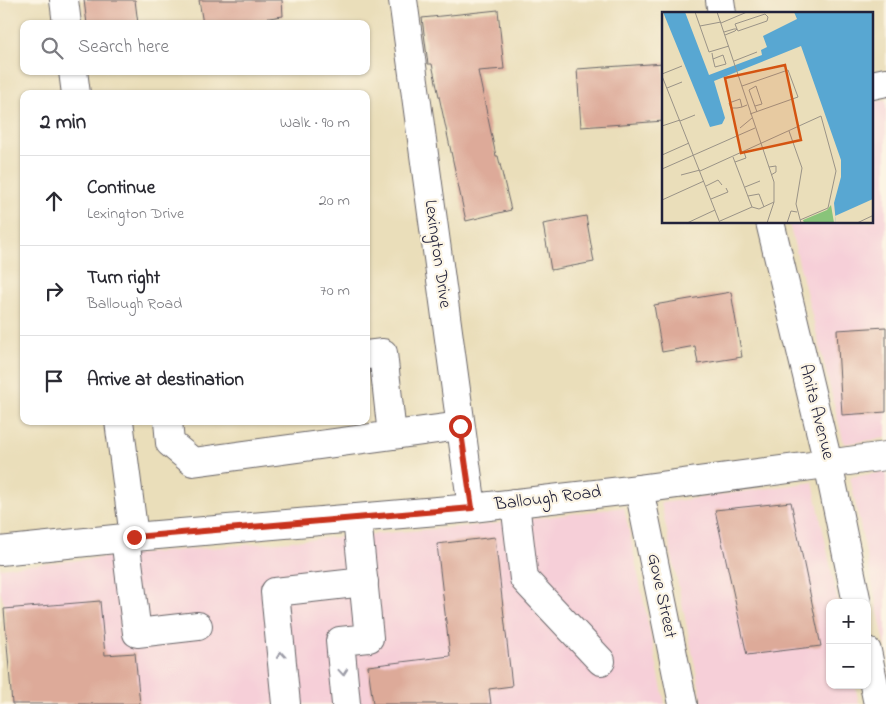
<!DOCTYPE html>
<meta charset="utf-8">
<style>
:root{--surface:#fff;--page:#f7f7f7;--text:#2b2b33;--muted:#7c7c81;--line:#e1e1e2}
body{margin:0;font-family:"Indie Flower",sans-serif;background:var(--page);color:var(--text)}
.controls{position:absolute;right:15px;bottom:15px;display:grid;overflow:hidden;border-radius:10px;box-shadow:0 1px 4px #0004}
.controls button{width:45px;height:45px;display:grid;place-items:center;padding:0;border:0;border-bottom:1px solid var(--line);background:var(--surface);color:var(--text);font:25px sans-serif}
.stop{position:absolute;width:15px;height:15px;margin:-11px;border:4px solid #c8321e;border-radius:50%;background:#fff}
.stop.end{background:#c8321e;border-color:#fff;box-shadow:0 1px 5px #0008}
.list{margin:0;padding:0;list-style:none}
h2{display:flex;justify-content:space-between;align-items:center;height:65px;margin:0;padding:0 20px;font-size:21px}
h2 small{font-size:16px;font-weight:400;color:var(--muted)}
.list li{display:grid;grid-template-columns:32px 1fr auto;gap:15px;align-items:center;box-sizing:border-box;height:90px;padding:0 20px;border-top:1px solid var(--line)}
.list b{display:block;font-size:19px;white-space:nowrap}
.list p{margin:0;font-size:16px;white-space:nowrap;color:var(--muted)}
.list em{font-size:16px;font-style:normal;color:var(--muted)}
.icon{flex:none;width:28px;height:28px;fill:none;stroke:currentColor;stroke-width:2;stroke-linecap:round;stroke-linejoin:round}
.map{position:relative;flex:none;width:886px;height:704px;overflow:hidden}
.search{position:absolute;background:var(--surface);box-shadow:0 1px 4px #0004;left:20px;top:20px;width:350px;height:55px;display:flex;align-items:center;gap:12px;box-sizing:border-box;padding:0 18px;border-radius:10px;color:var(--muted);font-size:19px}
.panel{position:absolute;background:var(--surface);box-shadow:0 1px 4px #0004;left:20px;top:90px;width:350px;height:335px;border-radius:10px}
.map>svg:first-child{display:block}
</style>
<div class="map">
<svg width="886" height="704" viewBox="0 0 886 704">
<rect width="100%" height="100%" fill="#fcf5e5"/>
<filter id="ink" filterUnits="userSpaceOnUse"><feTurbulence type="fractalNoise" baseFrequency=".02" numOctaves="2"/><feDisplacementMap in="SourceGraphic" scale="10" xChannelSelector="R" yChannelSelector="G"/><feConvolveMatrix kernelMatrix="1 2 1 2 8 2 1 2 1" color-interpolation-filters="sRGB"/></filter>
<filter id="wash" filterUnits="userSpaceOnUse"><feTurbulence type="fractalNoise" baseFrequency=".0096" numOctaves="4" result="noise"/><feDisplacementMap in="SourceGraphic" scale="20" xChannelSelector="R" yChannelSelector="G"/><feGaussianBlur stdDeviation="1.12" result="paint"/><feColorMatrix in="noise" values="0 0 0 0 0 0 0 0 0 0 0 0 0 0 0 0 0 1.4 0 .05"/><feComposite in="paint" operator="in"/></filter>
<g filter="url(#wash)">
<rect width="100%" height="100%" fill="#eadeba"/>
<g fill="#f6cfd8">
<polygon points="886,100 886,438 844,444 789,223 872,222 872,102"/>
<polygon points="886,472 886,649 850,477"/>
<polygon points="813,482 838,603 830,603 830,685 855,685 859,704 703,704 661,503"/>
<polygon points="624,507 665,704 13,704 8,616 0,591 0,568 137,554 493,524"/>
</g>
<g id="blocks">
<g fill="#da9">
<polygon points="84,0 135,0 138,24 87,24"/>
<polygon points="199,0 282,0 283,16 227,24 203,24"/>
<polygon points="498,10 504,69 478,71 496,156 498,156 511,210 466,221 432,64 428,64 422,18"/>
<polygon points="664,63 664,121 581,127 577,69"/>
<polygon points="586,216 594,262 551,270 543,224"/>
<polygon points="731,292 742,357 698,364 695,346 662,352 654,305"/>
<polygon points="886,327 886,412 842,415 837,330"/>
<polygon points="791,502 821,646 747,655 715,510"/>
<polygon points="495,537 512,686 489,689 491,704 373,704 368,666 450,656 437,544"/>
<polygon points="100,601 105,655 135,653 140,704 12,704 4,609"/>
</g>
</g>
</g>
<g filter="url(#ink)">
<use href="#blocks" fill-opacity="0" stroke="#686467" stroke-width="1"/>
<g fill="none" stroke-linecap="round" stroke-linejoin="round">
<g stroke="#686467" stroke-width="30">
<g id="minor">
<polyline points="64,0 67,24"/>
<polyline points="403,0 472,508"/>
<polyline points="720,0 722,14"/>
<polyline points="73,71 76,94"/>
<polyline points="872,85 886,82"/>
<polyline points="770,222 828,463 857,603"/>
<polyline points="366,355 383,353 392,435"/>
<polyline points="119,421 134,537"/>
<polyline points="168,421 170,443 193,462 460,426"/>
<polyline points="639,489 683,704"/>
<polyline points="515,503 524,579 601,661"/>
<polyline points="125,538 137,633 198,626"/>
<polyline points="0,551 134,537 472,508 639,489 886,456"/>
<polyline points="867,651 878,704"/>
<polyline points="286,704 275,592 364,582"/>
<polyline points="346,704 340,641 369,638 357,518"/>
</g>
</g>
<use href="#minor" stroke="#fff" stroke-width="28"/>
</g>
<defs><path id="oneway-chevron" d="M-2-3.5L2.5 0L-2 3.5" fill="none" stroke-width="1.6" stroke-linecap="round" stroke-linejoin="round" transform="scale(1.25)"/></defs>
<g stroke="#9c9ca7">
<use href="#oneway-chevron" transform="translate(281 655) rotate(-95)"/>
<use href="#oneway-chevron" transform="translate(343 672) rotate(85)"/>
</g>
</g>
<g fill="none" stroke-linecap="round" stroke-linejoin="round" filter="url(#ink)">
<polyline stroke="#c8321e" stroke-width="6" points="134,537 472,508 460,426"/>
</g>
<g text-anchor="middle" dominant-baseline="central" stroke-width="4.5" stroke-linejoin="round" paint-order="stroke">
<g font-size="18" fill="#22223b" stroke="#fcf5e5">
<text transform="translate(437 254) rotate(82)">Lexington Drive</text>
<text transform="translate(816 412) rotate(76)">Anita Avenue</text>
<text transform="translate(548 499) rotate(-7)">Ballough Road</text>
<text transform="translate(661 596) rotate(78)">Gove Street</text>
</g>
</g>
<g transform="translate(662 12)">
<rect width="211" height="211" fill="#eadeba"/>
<path d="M169,193L172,211H142L141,208L165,198Z" fill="#89c47a"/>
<path d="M1,0H23L47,63L100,43L99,38L105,35L101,24L135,7L132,0H211V211H174L172,191L179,165V148L139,34L52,69L63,106L60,112L48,115Z" fill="#58a7d2"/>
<path d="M211,187V211H174L173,204Z" fill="#eadeba"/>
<path fill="none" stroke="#9a9387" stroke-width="1" d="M33,0L47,40L67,34M55,0L112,170V190L105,211M59,11L85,0M38,14L59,10M62,20L72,17H75L76,19L105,9L106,5L103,2L73,12L75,17L73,19L63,23M50,41L51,47L61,43L64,52L53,55L51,47M72,49L95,40M0,62L20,54M0,64L58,211M80,74L126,58L136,85L88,102M5,76L20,70M93,94L100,92L94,74L87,78L95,100M80,95L78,87L67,91L69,96H75L80,95L85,93M18,109L33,103M0,114L18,108M78,116L90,106M127,119L140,156L134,192L139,211M0,143L27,131M71,145L90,195L97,197L112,190M73,150L84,146L82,140M107,155L114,154V160L109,163M0,157L93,116M38,159L159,104L174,159L166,196L138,208M19,163L38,158M44,174L56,168L60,173M83,175L98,169M86,184L97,182L102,195M49,187L66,180L64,176M0,188L42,169M58,209L90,195M25,211L53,198M125,211L129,199L135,200M195,211L212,203"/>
<path fill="#d45411" fill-opacity="0.15" stroke="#d45411" stroke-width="2.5" d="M123,53L139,128L79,141L63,66Z"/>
<rect width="211" height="211" fill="none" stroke="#22223b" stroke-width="2.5"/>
</g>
</svg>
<div class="controls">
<button>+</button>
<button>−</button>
</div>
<div class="stop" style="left:460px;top:426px"></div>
<div class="stop end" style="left:134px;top:537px"></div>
<div class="search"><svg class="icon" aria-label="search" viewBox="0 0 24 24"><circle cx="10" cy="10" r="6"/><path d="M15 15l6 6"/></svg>Search here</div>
<section class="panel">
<h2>2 min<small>Walk · 90 m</small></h2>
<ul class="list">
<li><svg class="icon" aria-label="ahead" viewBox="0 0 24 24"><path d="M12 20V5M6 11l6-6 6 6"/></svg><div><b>Continue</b><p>Lexington Drive</p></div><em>20 m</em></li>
<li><svg class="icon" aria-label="right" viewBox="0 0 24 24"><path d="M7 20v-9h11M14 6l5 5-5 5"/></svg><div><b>Turn right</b><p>Ballough Road</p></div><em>70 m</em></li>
<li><svg class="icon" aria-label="arrive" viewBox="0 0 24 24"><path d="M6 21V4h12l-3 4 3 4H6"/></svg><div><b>Arrive at destination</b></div></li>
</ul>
</section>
</div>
